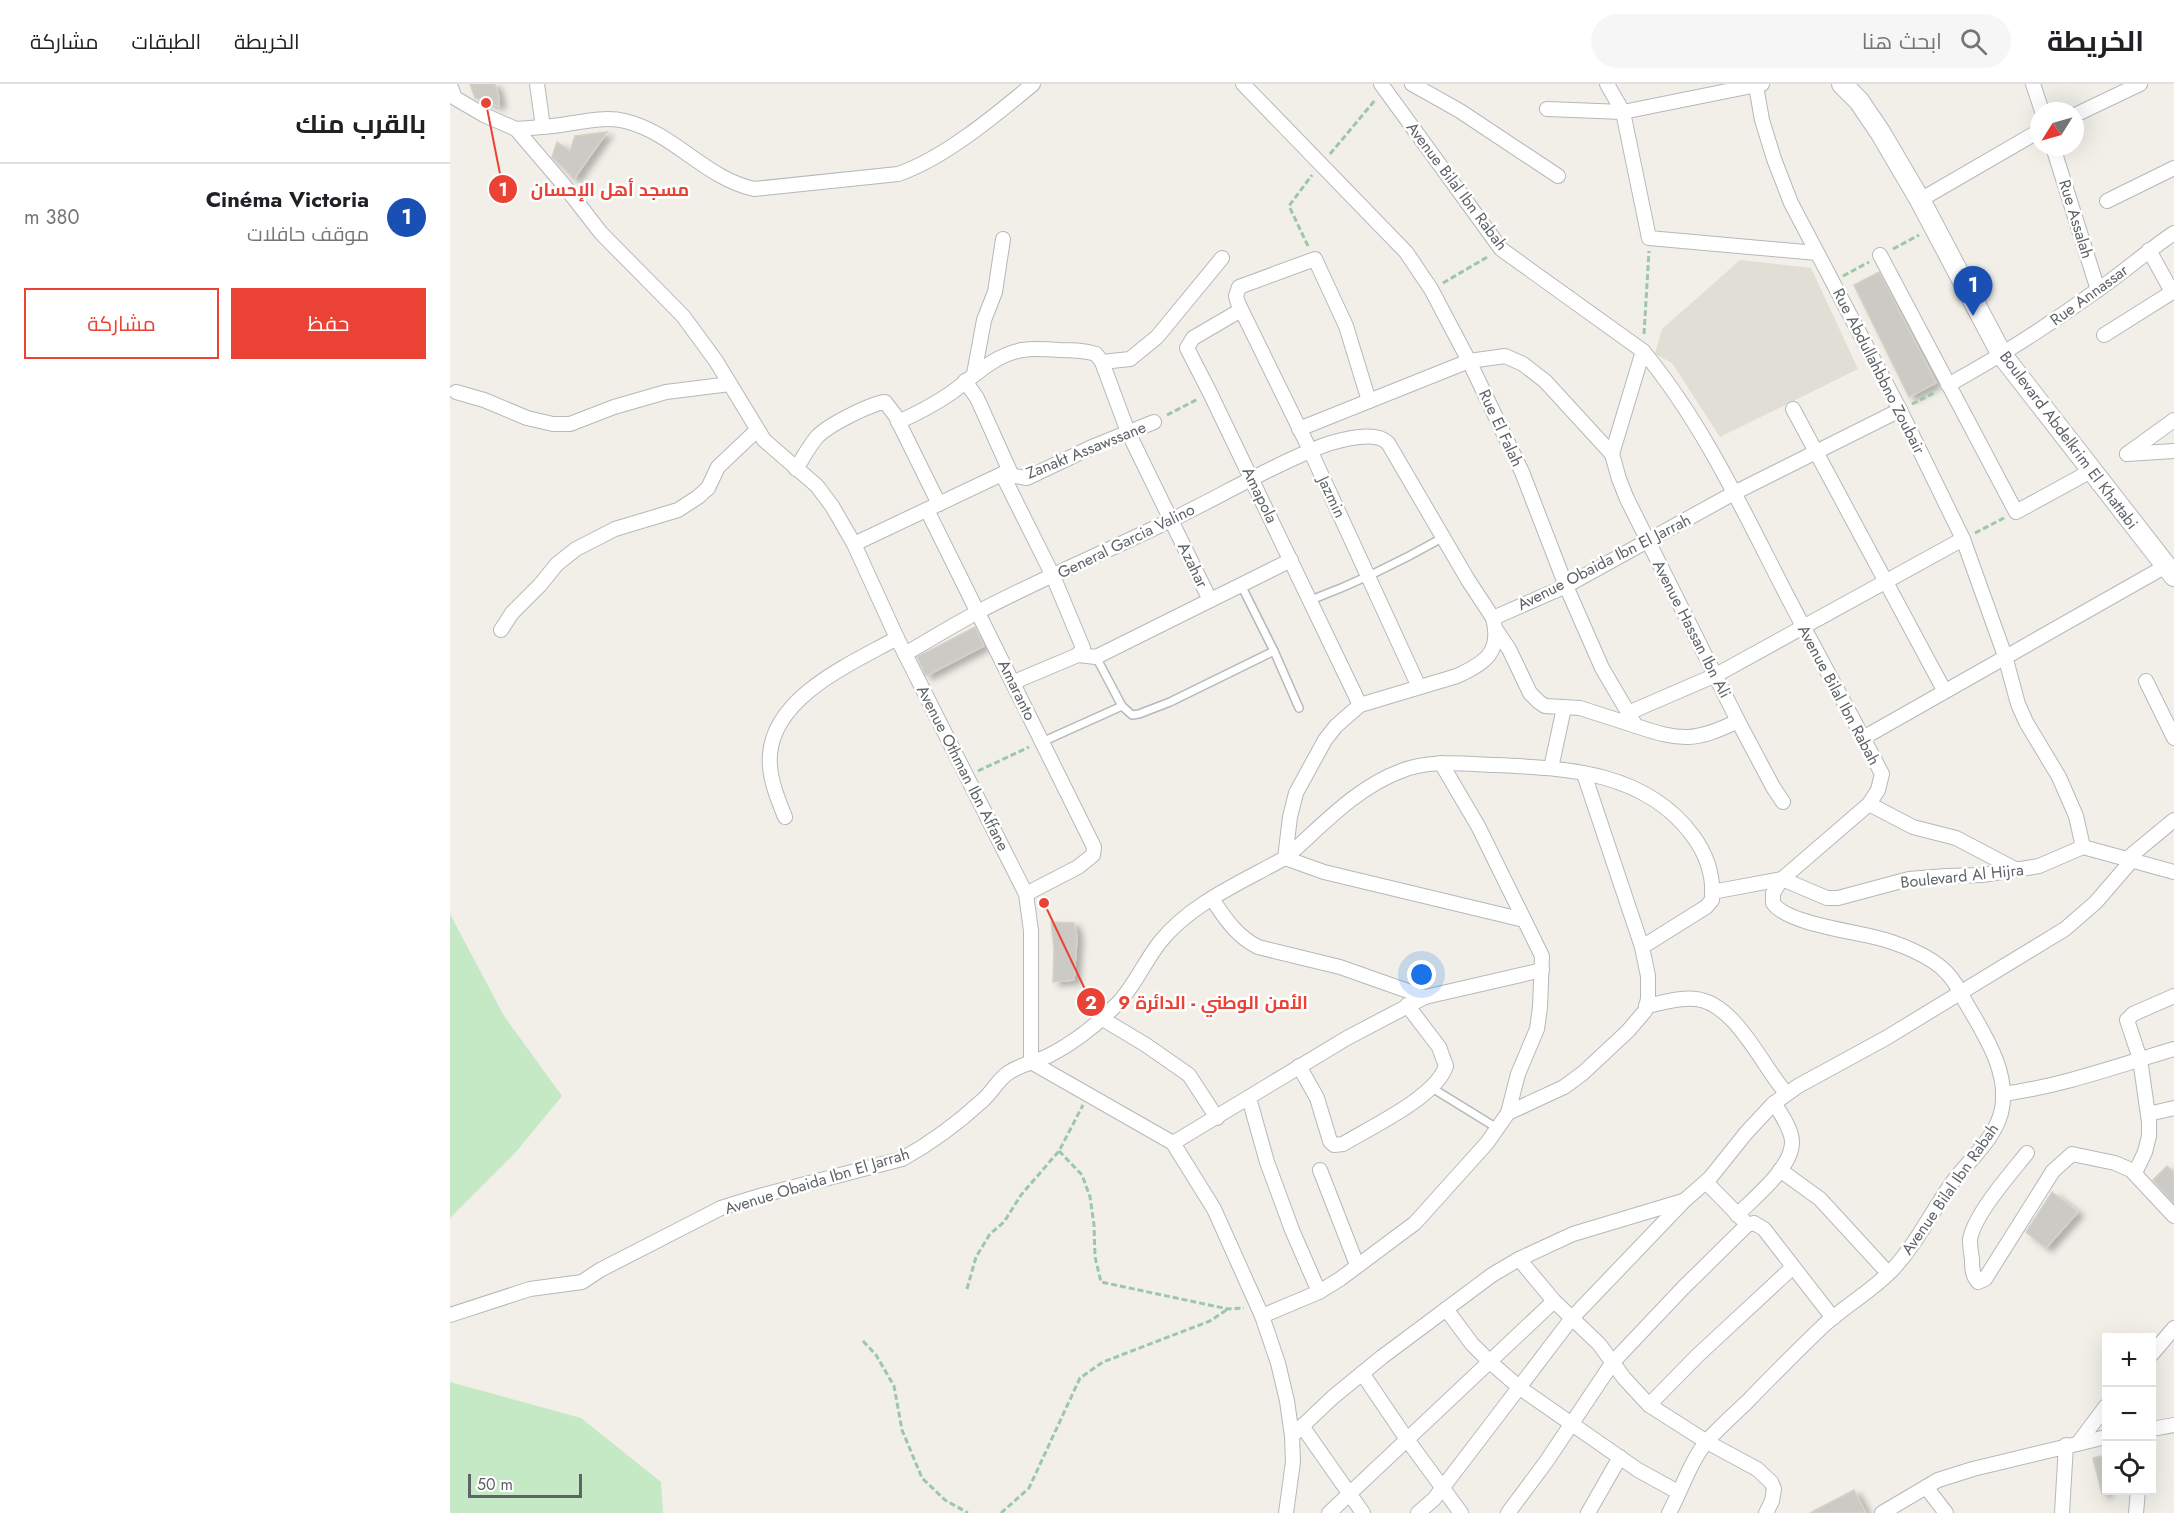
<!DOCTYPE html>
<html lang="ar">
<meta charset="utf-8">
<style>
:root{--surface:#fff;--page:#f6f6f6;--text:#202124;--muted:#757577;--line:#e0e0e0;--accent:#ea4335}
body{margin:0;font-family:Jost,Cairo,sans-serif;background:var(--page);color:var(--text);direction:rtl}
.controls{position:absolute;right:18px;bottom:18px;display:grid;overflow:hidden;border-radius:0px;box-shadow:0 6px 24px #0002}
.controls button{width:54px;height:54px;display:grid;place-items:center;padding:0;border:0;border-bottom:2px solid var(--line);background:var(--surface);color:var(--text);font:30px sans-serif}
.compass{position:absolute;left:1580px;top:18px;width:54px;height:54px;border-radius:50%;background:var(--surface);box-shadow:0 6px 24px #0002;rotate:233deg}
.scale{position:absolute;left:18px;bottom:15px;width:114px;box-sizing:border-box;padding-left:6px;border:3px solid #5f6368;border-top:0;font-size:16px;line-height:21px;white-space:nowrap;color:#5f6368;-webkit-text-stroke:4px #fff;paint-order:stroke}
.you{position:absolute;left:972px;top:891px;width:21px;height:21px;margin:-15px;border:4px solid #fff;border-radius:50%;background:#1a73e8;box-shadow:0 0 0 9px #1a73e833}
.badge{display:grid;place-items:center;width:39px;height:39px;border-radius:50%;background:var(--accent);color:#fff;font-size:20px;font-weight:700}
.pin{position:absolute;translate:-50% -50px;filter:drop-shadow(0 2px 3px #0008)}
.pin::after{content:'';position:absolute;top:32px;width:21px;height:18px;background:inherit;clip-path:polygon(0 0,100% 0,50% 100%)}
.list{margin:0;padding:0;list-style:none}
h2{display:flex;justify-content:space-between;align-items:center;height:78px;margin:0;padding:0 24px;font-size:26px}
h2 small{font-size:20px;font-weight:400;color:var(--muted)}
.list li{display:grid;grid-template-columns:39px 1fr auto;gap:18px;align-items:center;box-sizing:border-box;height:108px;padding:0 24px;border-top:2px solid var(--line)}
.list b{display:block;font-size:22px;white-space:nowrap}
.list p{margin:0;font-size:20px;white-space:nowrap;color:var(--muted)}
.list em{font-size:20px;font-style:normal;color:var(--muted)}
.actions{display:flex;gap:12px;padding:18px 24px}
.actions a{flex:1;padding:14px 0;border:2px solid var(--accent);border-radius:0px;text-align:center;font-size:21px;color:var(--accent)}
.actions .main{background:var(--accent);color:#fff}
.icon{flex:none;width:33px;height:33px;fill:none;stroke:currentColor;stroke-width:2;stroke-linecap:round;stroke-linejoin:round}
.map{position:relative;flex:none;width:1724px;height:1429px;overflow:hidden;direction:ltr}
header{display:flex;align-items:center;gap:36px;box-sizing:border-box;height:84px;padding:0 30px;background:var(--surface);border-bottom:2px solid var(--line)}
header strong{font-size:28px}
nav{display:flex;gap:33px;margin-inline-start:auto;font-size:21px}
.search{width:420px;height:54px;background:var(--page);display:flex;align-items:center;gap:15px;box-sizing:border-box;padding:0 21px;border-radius:33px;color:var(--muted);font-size:22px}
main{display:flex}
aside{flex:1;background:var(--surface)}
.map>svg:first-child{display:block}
</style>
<header>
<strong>الخريطة</strong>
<div class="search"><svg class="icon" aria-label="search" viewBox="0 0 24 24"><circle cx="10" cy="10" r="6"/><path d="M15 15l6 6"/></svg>ابحث هنا</div>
<nav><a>الخريطة</a><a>الطبقات</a><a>مشاركة</a></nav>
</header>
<main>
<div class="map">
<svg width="1724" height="1429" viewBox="0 0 1724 1429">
<defs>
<filter id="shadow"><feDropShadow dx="6" dy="4" stdDeviation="3" flood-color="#0004"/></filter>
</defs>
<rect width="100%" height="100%" fill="#f1efe8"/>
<polygon fill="#e1ded6" points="1290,176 1361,184 1408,285 1270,353 1222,279 1205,270 1212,245"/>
<g fill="#c5e8c5">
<polygon points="0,830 54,932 112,1012 66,1068 0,1134"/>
<polygon points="0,1298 131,1334 211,1398 213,1429 0,1429"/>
</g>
<g fill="#cccac5" stroke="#d6d1c6" stroke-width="1.5" filter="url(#shadow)">
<polygon points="20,0 45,0 49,13 49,22 25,14"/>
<polygon points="157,48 124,95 102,73 107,58 120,67 125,52"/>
<polygon points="1429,188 1486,299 1459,313 1404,201"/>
<polygon points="525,543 534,562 476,592 467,573"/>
<polygon points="601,838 624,839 627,852 624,896 603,898 604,865"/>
<polygon points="1717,1082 1724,1088 1724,1119 1703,1096"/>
<polygon points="1602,1108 1628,1128 1596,1164 1576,1148"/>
<polygon points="1656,1371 1656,1409 1652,1410 1643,1374"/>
<polygon points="1404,1406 1416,1429 1360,1429"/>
</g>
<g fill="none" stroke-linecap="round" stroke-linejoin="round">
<g stroke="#b5b8bc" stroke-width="10">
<g id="lane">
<polyline points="791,501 824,567 849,624"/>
<path d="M861,516C906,499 950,478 992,454"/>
<polyline points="646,573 672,622 682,631 689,630 720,618 824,567"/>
<polyline points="592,658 672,622"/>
<polyline points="982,1004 1047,1044"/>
</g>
</g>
<g stroke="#b5b8bc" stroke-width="16">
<g id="street">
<polyline points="87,0 93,43"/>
<path d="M793,0L956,168L981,205L1019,277L1072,388L1116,502L1152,584L1186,642C1231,657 1245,658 1288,637"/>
<path d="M931,0L1051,165L1193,267C1252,338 1292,424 1334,506C1366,568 1400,628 1432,690L1428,706L1419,720L1332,795L1323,809V819C1336,839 1401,847 1424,853C1446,858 1482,872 1497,889C1505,897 1511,909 1516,919C1535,951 1561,991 1551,1029C1544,1056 1518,1077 1502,1099C1482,1127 1467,1159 1443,1185C1422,1207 1395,1222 1373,1242C1347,1267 1321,1293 1296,1319C1283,1331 1269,1344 1257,1357C1240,1378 1232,1405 1219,1429"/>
<polyline points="962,0 1010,27 1108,92"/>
<polyline points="1157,0 1173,28 1199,154 1367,169"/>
<polyline points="1583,0 1592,27"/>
<polyline points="0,1 5,14 34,31 66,45 113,100 151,149 233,232 266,277 314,356 367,402 382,422 404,460 447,554 576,810 581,847 581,978"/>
<polyline points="1306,2 1312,36 1324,75 1341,119 1450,326 1513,455 1555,572 1568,620 1576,638 1609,693 1626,732 1633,763"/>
<polyline points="1097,25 1173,28 1312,0"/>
<polyline points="1625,31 1690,0"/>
<path d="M66,45C81,44 96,43 111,41C131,38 155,32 175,37C224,49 255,94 304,105L448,90C493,75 546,31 583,0"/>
<polyline points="1603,63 1648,206"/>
<polyline points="1470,116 1589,47"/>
<polyline points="1657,117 1724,84"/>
<polyline points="1699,166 1722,208"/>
<polyline points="1430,171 1566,428 1641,387"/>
<polyline points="791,226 743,254 737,264 760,309 910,621"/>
<polyline points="1654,251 1724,207"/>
<polyline points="652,278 680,275 707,253 772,174"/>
<polyline points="524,290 534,236 545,208 553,155"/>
<polyline points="515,297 527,314 562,392"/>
<path d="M1498,301C1549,273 1599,241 1646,207C1673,189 1697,167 1724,149"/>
<polyline points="6,308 34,316 77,334 103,340 120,340 164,323 216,308 280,300"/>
<polyline points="919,317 896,242 865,175 789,203 786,212 788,219 860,366 969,603"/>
<polyline points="1343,325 1494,606"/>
<path d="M448,338C466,330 485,320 501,309C523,293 544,271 572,266C584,264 597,265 609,266C622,266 634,266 646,270L652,278L678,348L760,516"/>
<polyline points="849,345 1019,277 1055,272 1073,280 1095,297 1162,370 1169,395 1177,415 1288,637 1323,703 1333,718"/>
<polyline points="1162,370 1193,267"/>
<polyline points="1677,370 1724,336"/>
<polyline points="1677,370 1724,367"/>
<path d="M346,385C353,374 359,362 367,353C378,341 420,320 435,318L445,331L489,420"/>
<polyline points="552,390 603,492 633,564 628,571 564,598"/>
<polyline points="477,426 644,763 643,771 628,783 576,810"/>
<polyline points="404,460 552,390 577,394 642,363 704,338"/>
<polyline points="51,546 62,529 90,501 107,480 126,465 165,445 228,426 248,413 258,404 268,383 307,346"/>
<polyline points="1046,546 1059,565 1080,609 1089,618 1095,622 1130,624 1186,642"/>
<path d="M455,570C479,556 502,542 526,529C590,495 656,468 721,436C767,414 812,387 860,367C877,359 923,344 938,359L1018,496L1043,534"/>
<polyline points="628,571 646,573 841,476"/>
<polyline points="1696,597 1724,654"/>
<polyline points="1178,629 1266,591 1513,455"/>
<polyline points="1413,654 1716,482"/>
<polyline points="991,679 1028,742 1092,872 1090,923 1087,945 1068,990 1058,1029"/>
<polyline points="1101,684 1114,624"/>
<polyline points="1419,720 1463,743 1506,754 1567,786"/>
<path d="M335,733C327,713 318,692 320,670C325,611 403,579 447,554"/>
<path d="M835,774C871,743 905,704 951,687C981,675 1014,680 1045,681C1118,684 1196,688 1243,752C1257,771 1264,792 1262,816L1256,823L1192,863"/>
<polyline points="835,774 874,788 1074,836"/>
<polyline points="1678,774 1724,736"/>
<polyline points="1262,808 1332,795 1377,814 1388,814 1459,795 1496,792 1532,791 1589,782 1633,763 1724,788"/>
<path d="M762,815C775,834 786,852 808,863L890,883L975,913"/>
<path d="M1196,922C1212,919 1230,913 1246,915C1285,919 1313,983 1336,1009"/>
<polyline points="651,934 696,961 739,991 767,1034"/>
<polyline points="581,978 723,1059 764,1125 812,1232 828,1279 837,1317 842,1352 843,1378 836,1429"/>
<path d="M849,982L867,1014L880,1057L884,1061L893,1060C921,1043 986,1013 996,982L989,963L957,921"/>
<path d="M1553,1010C1612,1002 1667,982 1724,965"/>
<polyline points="799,1014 817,1078 842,1146 869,1208"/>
<polyline points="1698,1030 1724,1024"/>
<polyline points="723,1059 897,954 975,913 1092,886"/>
<path d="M1577,1069C1561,1089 1523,1132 1520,1156C1520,1162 1521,1169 1522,1175C1522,1183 1522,1191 1528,1198L1535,1195L1603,1087L1622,1070L1665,1079L1681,1086L1724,1132"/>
<polyline points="870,1086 907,1181"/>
<polyline points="1330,1086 1370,1115 1438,1189"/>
<polyline points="1685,1089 1695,1068 1699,1052 1699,1038 1690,975 1677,936 1683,930 1724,912"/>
<polyline points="1256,1098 1294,1137"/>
<path d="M1287,1131C1305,1113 1343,1083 1342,1057C1341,1044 1331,1030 1324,1019"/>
<polyline points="1069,1175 1104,1217 1149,1260 1174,1294 1199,1321 1257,1358 1307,1385 1321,1398 1324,1405 1322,1417 1316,1429"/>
<polyline points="996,1225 1022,1260 1040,1278 1070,1304 1188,1386 1228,1408"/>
<path d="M0,1231L80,1205L132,1198L150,1186L271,1124L313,1111L452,1075C481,1059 508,1039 533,1016C542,1008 548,996 558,989C571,980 586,978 600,971C625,958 649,939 669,918C685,901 695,877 710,858C741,819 792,798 835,774L840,733L846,709L875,656L886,642L910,621L1007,592C1035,579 1052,568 1043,534L1116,502L1284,409L1450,326"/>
<polyline points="812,1232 869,1208 890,1195 965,1139 1037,1059 1058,1029 1114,1003 1133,989 1178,947 1195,927 1198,915 1198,892 1192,863 1134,690"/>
<polyline points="1702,1270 1724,1244"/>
<polyline points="912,1289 956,1354 1011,1429"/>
<polyline points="1199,1321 1247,1272 1343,1183"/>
<polyline points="852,1342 913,1429"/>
<polyline points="1702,1345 1724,1341"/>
<polyline points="842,1352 883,1313 932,1273 1042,1191 1069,1175 1123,1150 1233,1117"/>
<polyline points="1629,1358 1656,1322"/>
<polyline points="1476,1403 1496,1429"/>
<polyline points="879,1429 1104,1217"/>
<polyline points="968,1429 984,1415 1122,1234 1235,1116 1260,1094 1296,1049 1323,1020 1348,1002 1436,954 1615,845 1646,818 1683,775"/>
<polyline points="1058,1429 1096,1378 1163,1278 1233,1204 1297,1141 1304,1139 1314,1145 1383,1234"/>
<polyline points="1138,1429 1170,1373"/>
<polyline points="1432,1429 1488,1396 1523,1385 1656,1353"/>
<polyline points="1612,1429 1616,1361"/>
<polyline points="1686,1429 1688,1406"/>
</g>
</g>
<g stroke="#b6babf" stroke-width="22">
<polyline id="secondary" points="1392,0 1409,17 1430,48 1470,116 1552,271 1724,492"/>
</g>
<g stroke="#9cc7a9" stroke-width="3" stroke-dasharray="6 3" stroke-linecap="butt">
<polyline points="880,70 926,15"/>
<polyline points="858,162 839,122 862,91"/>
<polyline points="1443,165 1469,151"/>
<polyline points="1393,192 1419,178"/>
<polyline points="993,199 1039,172"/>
<polyline points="1194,250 1199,167"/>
<polyline points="1462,320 1486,308"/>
<polyline points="717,331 748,315"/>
<polyline points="1525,449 1554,434"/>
<polyline points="528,687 579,663"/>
<polyline points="609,1067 632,1091 640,1113 644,1141 645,1173 651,1198 778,1225 794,1224"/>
<polyline points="517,1205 526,1173 540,1150 554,1138 571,1111 609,1067 633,1021"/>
<polyline points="413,1257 426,1271 444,1302 452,1346 472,1394 495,1416 518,1429"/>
<polyline points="551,1429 579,1404 630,1294 653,1278 760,1237 778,1225"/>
</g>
<use href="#lane" stroke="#fff" stroke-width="7"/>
<use href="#street" stroke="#fff" stroke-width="14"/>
<use href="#secondary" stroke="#fff" stroke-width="20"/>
</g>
<g text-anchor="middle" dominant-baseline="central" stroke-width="5" stroke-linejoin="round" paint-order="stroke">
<g font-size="16" fill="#5f6368" stroke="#fff">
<text transform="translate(1007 102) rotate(53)">Avenue Bilal Ibn Rabah</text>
<text transform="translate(1626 135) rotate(73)">Rue Assalah</text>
<text transform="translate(1639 211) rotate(-36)">Rue Annassar</text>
<text transform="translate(1429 287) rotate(63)">Rue Abdullahbbno Zoubair</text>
<text transform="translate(1051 344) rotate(65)">Rue El Falah</text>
<text transform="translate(1619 356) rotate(53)">Boulevard Abdelkrim El Khattabi</text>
<text transform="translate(636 366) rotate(-22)">Zanakt Assawssane</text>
<text transform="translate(810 411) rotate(64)">Amapola</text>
<text transform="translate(882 413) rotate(65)">Jazmin</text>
<text transform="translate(676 457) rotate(-26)">General Garcia Valino</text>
<text transform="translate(1154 478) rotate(-27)">Avenue Obaida Ibn El Jarrah</text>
<text transform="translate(743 481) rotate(64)">Azahar</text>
<text transform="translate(1242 545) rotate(63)">Avenue Hassan Ibn Ali</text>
<text transform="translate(567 606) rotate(64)">Amaranto</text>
<text transform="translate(1389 611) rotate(62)">Avenue Bilal Ibn Rabah</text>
<text transform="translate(513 684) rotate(63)">Avenue Othman Ibn Affane</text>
<text transform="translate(1512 792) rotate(-6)">Boulevard Al Hijra</text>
<text transform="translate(367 1097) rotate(-17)">Avenue Obaida Ibn El Jarrah</text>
<text transform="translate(1500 1105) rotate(-55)">Avenue Bilal Ibn Rabah</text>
</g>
</g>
<path fill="none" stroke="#ea4335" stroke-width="2" d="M36 19L53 105M594 819L641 918"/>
<g fill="#ea4335" stroke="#fff" stroke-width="2">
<circle cx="36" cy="19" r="6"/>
<circle cx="594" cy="819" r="6"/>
<circle cx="53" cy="105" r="15"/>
<circle cx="641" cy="918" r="15"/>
</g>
<g font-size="18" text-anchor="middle" font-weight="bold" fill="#fff">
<text x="53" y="112">1</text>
<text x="641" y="925">2</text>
</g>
<g font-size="18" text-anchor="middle" font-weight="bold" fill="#ea4335" stroke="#fff" stroke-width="5" stroke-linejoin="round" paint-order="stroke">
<text x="160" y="112">مسجد أهل الإحسان</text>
<text x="763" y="925">الأمن الوطني - الدائرة 9</text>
</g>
</svg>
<div class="controls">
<button>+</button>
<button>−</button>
<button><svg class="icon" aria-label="locate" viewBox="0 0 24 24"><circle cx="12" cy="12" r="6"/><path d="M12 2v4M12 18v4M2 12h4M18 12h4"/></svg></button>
</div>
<svg class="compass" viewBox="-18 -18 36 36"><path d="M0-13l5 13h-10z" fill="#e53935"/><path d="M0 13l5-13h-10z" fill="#757577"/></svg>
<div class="scale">50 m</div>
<div class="you"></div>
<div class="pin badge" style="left:1523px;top:232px;background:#1a4fb4">1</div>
</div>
<aside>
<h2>بالقرب منك<small></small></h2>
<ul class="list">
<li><span class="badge" style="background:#1a4fb4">1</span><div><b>Cinéma Victoria</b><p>موقف حافلات</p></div><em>380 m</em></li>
</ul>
<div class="actions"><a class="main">حفظ</a><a>مشاركة</a></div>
</aside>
</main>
